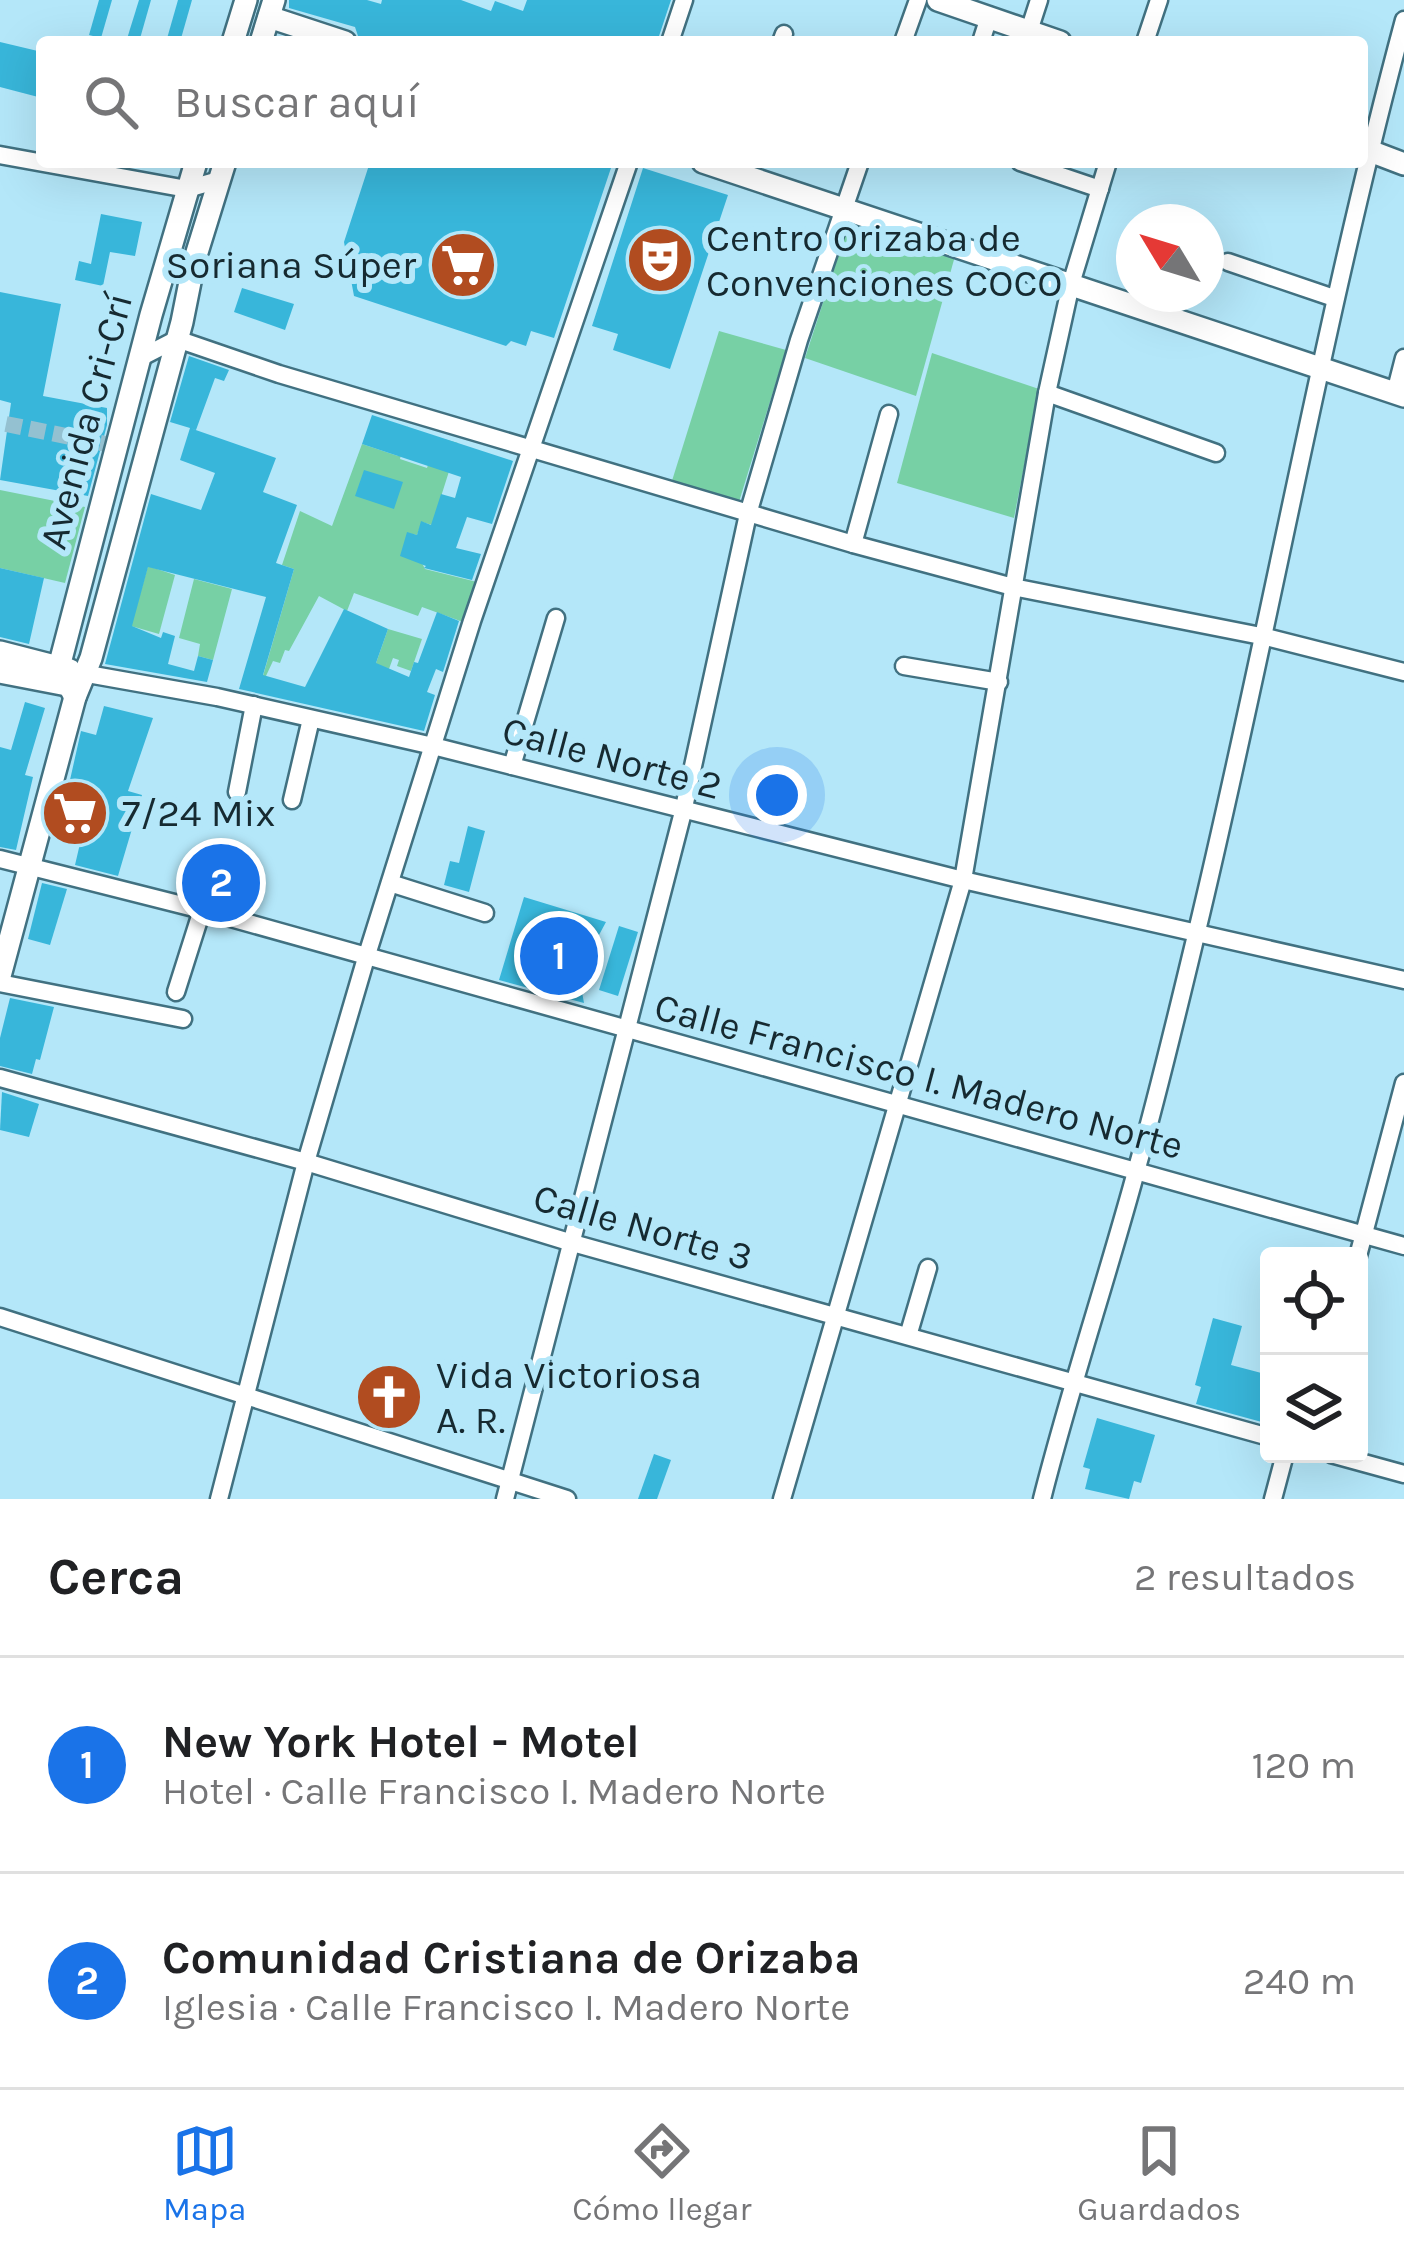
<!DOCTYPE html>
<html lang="es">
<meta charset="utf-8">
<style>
:root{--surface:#fff;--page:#f6f6f6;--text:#202124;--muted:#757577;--line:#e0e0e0;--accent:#1a73e8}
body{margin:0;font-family:Karla,sans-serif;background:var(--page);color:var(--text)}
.controls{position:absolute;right:36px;bottom:36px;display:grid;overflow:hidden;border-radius:12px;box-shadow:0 12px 48px #0002}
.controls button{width:108px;height:108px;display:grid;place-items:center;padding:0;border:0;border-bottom:3px solid var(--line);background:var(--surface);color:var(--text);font:60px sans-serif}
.compass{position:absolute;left:1116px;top:204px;width:108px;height:108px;border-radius:50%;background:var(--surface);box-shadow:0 12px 48px #0002;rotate:308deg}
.you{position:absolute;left:777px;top:795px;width:42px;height:42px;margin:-30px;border:9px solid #fff;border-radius:50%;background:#1a73e8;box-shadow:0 0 0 18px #1a73e833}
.badge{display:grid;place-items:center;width:78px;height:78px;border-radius:50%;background:var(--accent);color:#fff;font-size:39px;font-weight:700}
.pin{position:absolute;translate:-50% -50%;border:6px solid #fff;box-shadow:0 3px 12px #0006}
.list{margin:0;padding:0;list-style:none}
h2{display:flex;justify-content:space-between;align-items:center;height:156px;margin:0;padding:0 48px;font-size:51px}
h2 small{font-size:39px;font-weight:400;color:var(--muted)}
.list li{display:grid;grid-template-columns:78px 1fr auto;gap:36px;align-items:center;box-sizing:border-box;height:216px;padding:0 48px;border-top:3px solid var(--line)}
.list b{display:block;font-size:45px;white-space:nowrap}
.list p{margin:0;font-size:39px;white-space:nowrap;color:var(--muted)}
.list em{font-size:39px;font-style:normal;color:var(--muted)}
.icon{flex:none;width:66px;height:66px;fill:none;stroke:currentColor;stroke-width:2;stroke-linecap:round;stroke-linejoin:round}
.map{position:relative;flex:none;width:1404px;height:1499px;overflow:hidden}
.search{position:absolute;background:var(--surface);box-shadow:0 12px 48px #0002;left:36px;right:36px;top:36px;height:132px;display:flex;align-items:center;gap:30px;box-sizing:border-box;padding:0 42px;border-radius:12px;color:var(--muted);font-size:45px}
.sheet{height:588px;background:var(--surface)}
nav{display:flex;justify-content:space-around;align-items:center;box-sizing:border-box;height:168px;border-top:3px solid var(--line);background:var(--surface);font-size:33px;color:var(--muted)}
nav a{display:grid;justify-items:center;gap:6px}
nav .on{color:var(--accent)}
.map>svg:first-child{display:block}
</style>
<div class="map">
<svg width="1404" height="1499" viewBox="0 0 1404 1499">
<rect width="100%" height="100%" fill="#b4e7f9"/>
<g fill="#77d0a5">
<polygon points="856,222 955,256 916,396 805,358 847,229"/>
<polygon points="719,331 786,350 738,505 671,484"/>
<polygon points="932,353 1039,389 1014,518 897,483"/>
<polygon points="408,425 400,459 427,468 437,437 458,443 432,525 422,522 417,535 407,533 425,569 477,582 463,622 422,607 418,616 354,593 347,611 319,596 289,651 285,650 280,663 273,661 258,693 294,569 282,565 300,511 332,526 362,444 398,456"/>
<polygon points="0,490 85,507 65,583 0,568"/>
<polygon points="148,566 175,575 159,634 131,626"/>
<polygon points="194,579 232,589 213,660 198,656 200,644 179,638"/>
<polygon points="388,629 422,639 411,671 397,666 399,660 393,658 382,688 369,683"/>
</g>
<g fill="#38b6da">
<polygon points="99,0 112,0 101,38 89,35"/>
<polygon points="139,0 151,0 139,42 126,42"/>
<polygon points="178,0 192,0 180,42 166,42"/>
<polygon points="289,0 367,0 381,4 382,0 461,0 491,11 495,1 523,11 527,0 671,0 657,42 360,42 355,27 289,8"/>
<polygon points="0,42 42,52 42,98 0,87"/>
<polygon points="370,162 613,162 554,338 531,331 526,346 511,341 506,346 354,296 344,242"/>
<polygon points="643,168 728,195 670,369 613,350 618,334 592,326"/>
<polygon points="101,214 142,222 135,256 110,252 103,286 75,280 79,261 91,264"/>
<polygon points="242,288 294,304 285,330 234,312"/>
<polygon points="0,292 61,304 43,396 107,408 107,425 88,496 0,480 11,403 0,400"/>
<polygon points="189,356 229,370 224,381 215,378 196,430 190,428 276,458 263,492 297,505 276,563 294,569 263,675 305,687 344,609 388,629 376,663 409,677 414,662 418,663 437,612 459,621 443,672 436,669 427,692 435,695 424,731 239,689 266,597 148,567 132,626 161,638 163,632 175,636 168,664 194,671 198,656 213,660 207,682 105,664 151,494 201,510 215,473 180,460 190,428 170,422"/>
<polygon points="372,415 513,461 492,524 467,517 456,548 481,554 472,580 424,568 426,566 400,556 407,532 417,535 421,521 431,525 441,494 455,498 461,477 362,444"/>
<polygon points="364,470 403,482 394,509 355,496"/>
<polygon points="0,568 44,578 29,644 0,637"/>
<polygon points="25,702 45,708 25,775 33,777 16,850 0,847 0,747 11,750"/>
<polygon points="104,706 153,718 128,791 142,795 118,876 75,865 82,835 66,832 61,820 81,731 96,735"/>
<polygon points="468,826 485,831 469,892 444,885 450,861 459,863"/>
<polygon points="216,859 239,866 228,904 204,897"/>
<polygon points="42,883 67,889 50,945 28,939"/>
<polygon points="524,897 606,922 599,935 579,929 587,956 578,970 584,1003 499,980"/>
<polygon points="619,926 638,932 618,996 599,990"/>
<polygon points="10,998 54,1007 40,1060 36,1059 32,1074 0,1066 0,1038"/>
<polygon points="2,1092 39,1104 29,1137 0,1130"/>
<polygon points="1213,1318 1242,1326 1231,1365 1269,1375 1269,1424 1196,1404 1201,1387 1195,1385"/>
<polygon points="385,1365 409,1372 392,1429 369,1422"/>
<polygon points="1097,1418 1155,1435 1141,1483 1134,1481 1129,1499 1085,1489 1090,1469 1083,1467"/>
<polygon points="654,1454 671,1460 657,1499 638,1499"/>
</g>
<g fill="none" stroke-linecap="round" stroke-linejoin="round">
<polyline stroke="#94c1d1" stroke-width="16" stroke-dasharray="16 8" stroke-linecap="butt" points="6,424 106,444"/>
<g stroke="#417181" stroke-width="21">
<g id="street">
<polyline points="1029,31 1039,0"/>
<polyline points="670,42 684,0"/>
<polyline points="781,42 784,34"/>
<polyline points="903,42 918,0"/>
<polyline points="981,42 989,17"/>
<polyline points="1145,42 1159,0"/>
<polyline points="0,155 187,189 219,180"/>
<polyline points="1020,162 1100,189"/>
<polyline points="1228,262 1334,298"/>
<polyline points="140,358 177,339 279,374 853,544 1013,587 1266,637 1404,672"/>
<polyline points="1047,393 1216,453"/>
<polyline points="1395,393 1404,358"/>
<polyline points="853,544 889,414"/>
<polyline points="904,666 999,682"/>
<polyline points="82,673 217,697 433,746 963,880 1404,980"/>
<polyline points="512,766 556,618"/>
<polyline points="237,792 254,705"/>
<polyline points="292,800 311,719"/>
<polyline points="0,859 202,910 1404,1246"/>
<polyline points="390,883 485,913"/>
<polyline points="0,983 183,1019"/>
<polyline points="176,992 202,910"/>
<polyline points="0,1078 306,1162 569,1242 1269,1437"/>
<polyline points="1358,1256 1404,1083"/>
<polyline points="0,1317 567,1499"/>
<polyline points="908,1336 928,1268"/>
<polyline points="1331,1454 1404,1474"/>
<polyline points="219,1499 306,1162 366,958 472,621 629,162"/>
<polyline points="505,1499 683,812 748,514 799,340 860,162"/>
<polyline points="782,1499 963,880 1047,393 1071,284 1108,162"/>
<path d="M1042,1499C1070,1388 1107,1279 1137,1168C1159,1090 1178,1010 1197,931C1270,628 1323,321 1404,20"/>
<polyline points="1273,1499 1285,1454"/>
</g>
</g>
<g stroke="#417181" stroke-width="26">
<g id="secondary">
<polyline points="938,0 1060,42"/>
<polyline points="269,17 345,42"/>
<polyline points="233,42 246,0"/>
<polyline points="261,42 274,0"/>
<polyline points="1362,148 1404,164"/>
<polyline points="703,162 1404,396"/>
<polyline points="0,652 70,670"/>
<polyline points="0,672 67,685 73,681"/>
<polyline points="75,697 59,667 151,315 196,162"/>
<polyline points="0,976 75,697 91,658 182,322 194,262 225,162"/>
</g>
</g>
<use href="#street" stroke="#fff" stroke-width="16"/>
<use href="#secondary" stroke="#fff" stroke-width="21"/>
</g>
<defs>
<g id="theatre-disc" transform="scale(3.45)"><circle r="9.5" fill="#b14c20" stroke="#b4e7f9"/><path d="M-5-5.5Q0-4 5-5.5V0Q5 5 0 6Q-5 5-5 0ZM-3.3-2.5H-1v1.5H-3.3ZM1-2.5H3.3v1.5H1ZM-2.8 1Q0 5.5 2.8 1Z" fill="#fff"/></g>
<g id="supermarket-disc" transform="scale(3.45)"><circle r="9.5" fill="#b14c20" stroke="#b4e7f9"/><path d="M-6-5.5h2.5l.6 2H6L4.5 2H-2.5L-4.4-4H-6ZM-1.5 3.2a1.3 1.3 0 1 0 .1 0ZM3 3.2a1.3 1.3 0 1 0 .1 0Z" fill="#fff"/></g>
<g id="church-disc" transform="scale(3.45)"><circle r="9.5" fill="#b14c20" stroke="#b4e7f9"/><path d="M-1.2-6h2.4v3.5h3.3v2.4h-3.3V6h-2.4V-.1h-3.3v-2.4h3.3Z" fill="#fff"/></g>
</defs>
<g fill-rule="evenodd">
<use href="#theatre-disc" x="660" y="260"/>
<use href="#supermarket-disc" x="463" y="265"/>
<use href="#supermarket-disc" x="75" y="813"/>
<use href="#church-disc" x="389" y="1397"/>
</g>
<g text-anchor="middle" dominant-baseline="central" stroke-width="12" stroke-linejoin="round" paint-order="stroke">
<g font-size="39" fill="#162a31" stroke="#b4e7f9" text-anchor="start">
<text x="706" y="238">Centro Orizaba de<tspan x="706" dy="45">Convenciones COCO</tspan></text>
<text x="416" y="265" text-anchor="end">Soriana Súper</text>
<text x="122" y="813">7/24 Mix</text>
<text x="436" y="1375">Vida Victoriosa<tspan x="436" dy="45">A. R.</tspan></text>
</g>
<g font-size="39" fill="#162a31" stroke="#b4e7f9">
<text transform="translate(86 421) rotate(-75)">Avenida Cri-Crí</text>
<text transform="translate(612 758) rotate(15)">Calle Norte 2</text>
<text transform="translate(919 1076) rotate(15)">Calle Francisco I. Madero Norte</text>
<text transform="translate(643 1227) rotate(16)">Calle Norte 3</text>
</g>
</g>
</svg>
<div class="controls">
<button><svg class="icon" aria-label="locate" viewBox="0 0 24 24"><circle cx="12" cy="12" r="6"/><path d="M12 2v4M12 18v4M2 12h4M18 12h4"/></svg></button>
<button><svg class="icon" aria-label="layers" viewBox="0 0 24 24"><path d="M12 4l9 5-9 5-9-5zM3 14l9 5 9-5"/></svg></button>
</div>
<svg class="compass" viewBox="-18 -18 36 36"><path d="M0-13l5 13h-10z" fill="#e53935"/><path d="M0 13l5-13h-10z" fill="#757577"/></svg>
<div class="you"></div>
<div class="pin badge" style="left:559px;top:956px">1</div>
<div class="pin badge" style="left:221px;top:883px">2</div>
<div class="search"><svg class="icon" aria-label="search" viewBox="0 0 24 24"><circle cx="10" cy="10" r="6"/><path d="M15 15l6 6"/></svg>Buscar aquí</div>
</div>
<section class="sheet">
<h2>Cerca<small>2 resultados</small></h2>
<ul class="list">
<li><span class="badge">1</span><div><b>New York Hotel - Motel</b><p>Hotel · Calle Francisco I. Madero Norte</p></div><em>120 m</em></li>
<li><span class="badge">2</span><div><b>Comunidad Cristiana de Orizaba</b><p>Iglesia · Calle Francisco I. Madero Norte</p></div><em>240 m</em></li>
</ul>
</section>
<nav>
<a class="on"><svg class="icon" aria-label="map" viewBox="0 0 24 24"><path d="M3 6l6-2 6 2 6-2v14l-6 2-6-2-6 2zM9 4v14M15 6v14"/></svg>Mapa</a>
<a><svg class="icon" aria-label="directions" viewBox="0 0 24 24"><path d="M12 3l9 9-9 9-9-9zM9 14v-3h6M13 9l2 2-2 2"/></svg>Cómo llegar</a>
<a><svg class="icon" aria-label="saved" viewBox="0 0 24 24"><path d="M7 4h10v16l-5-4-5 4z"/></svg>Guardados</a>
</nav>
